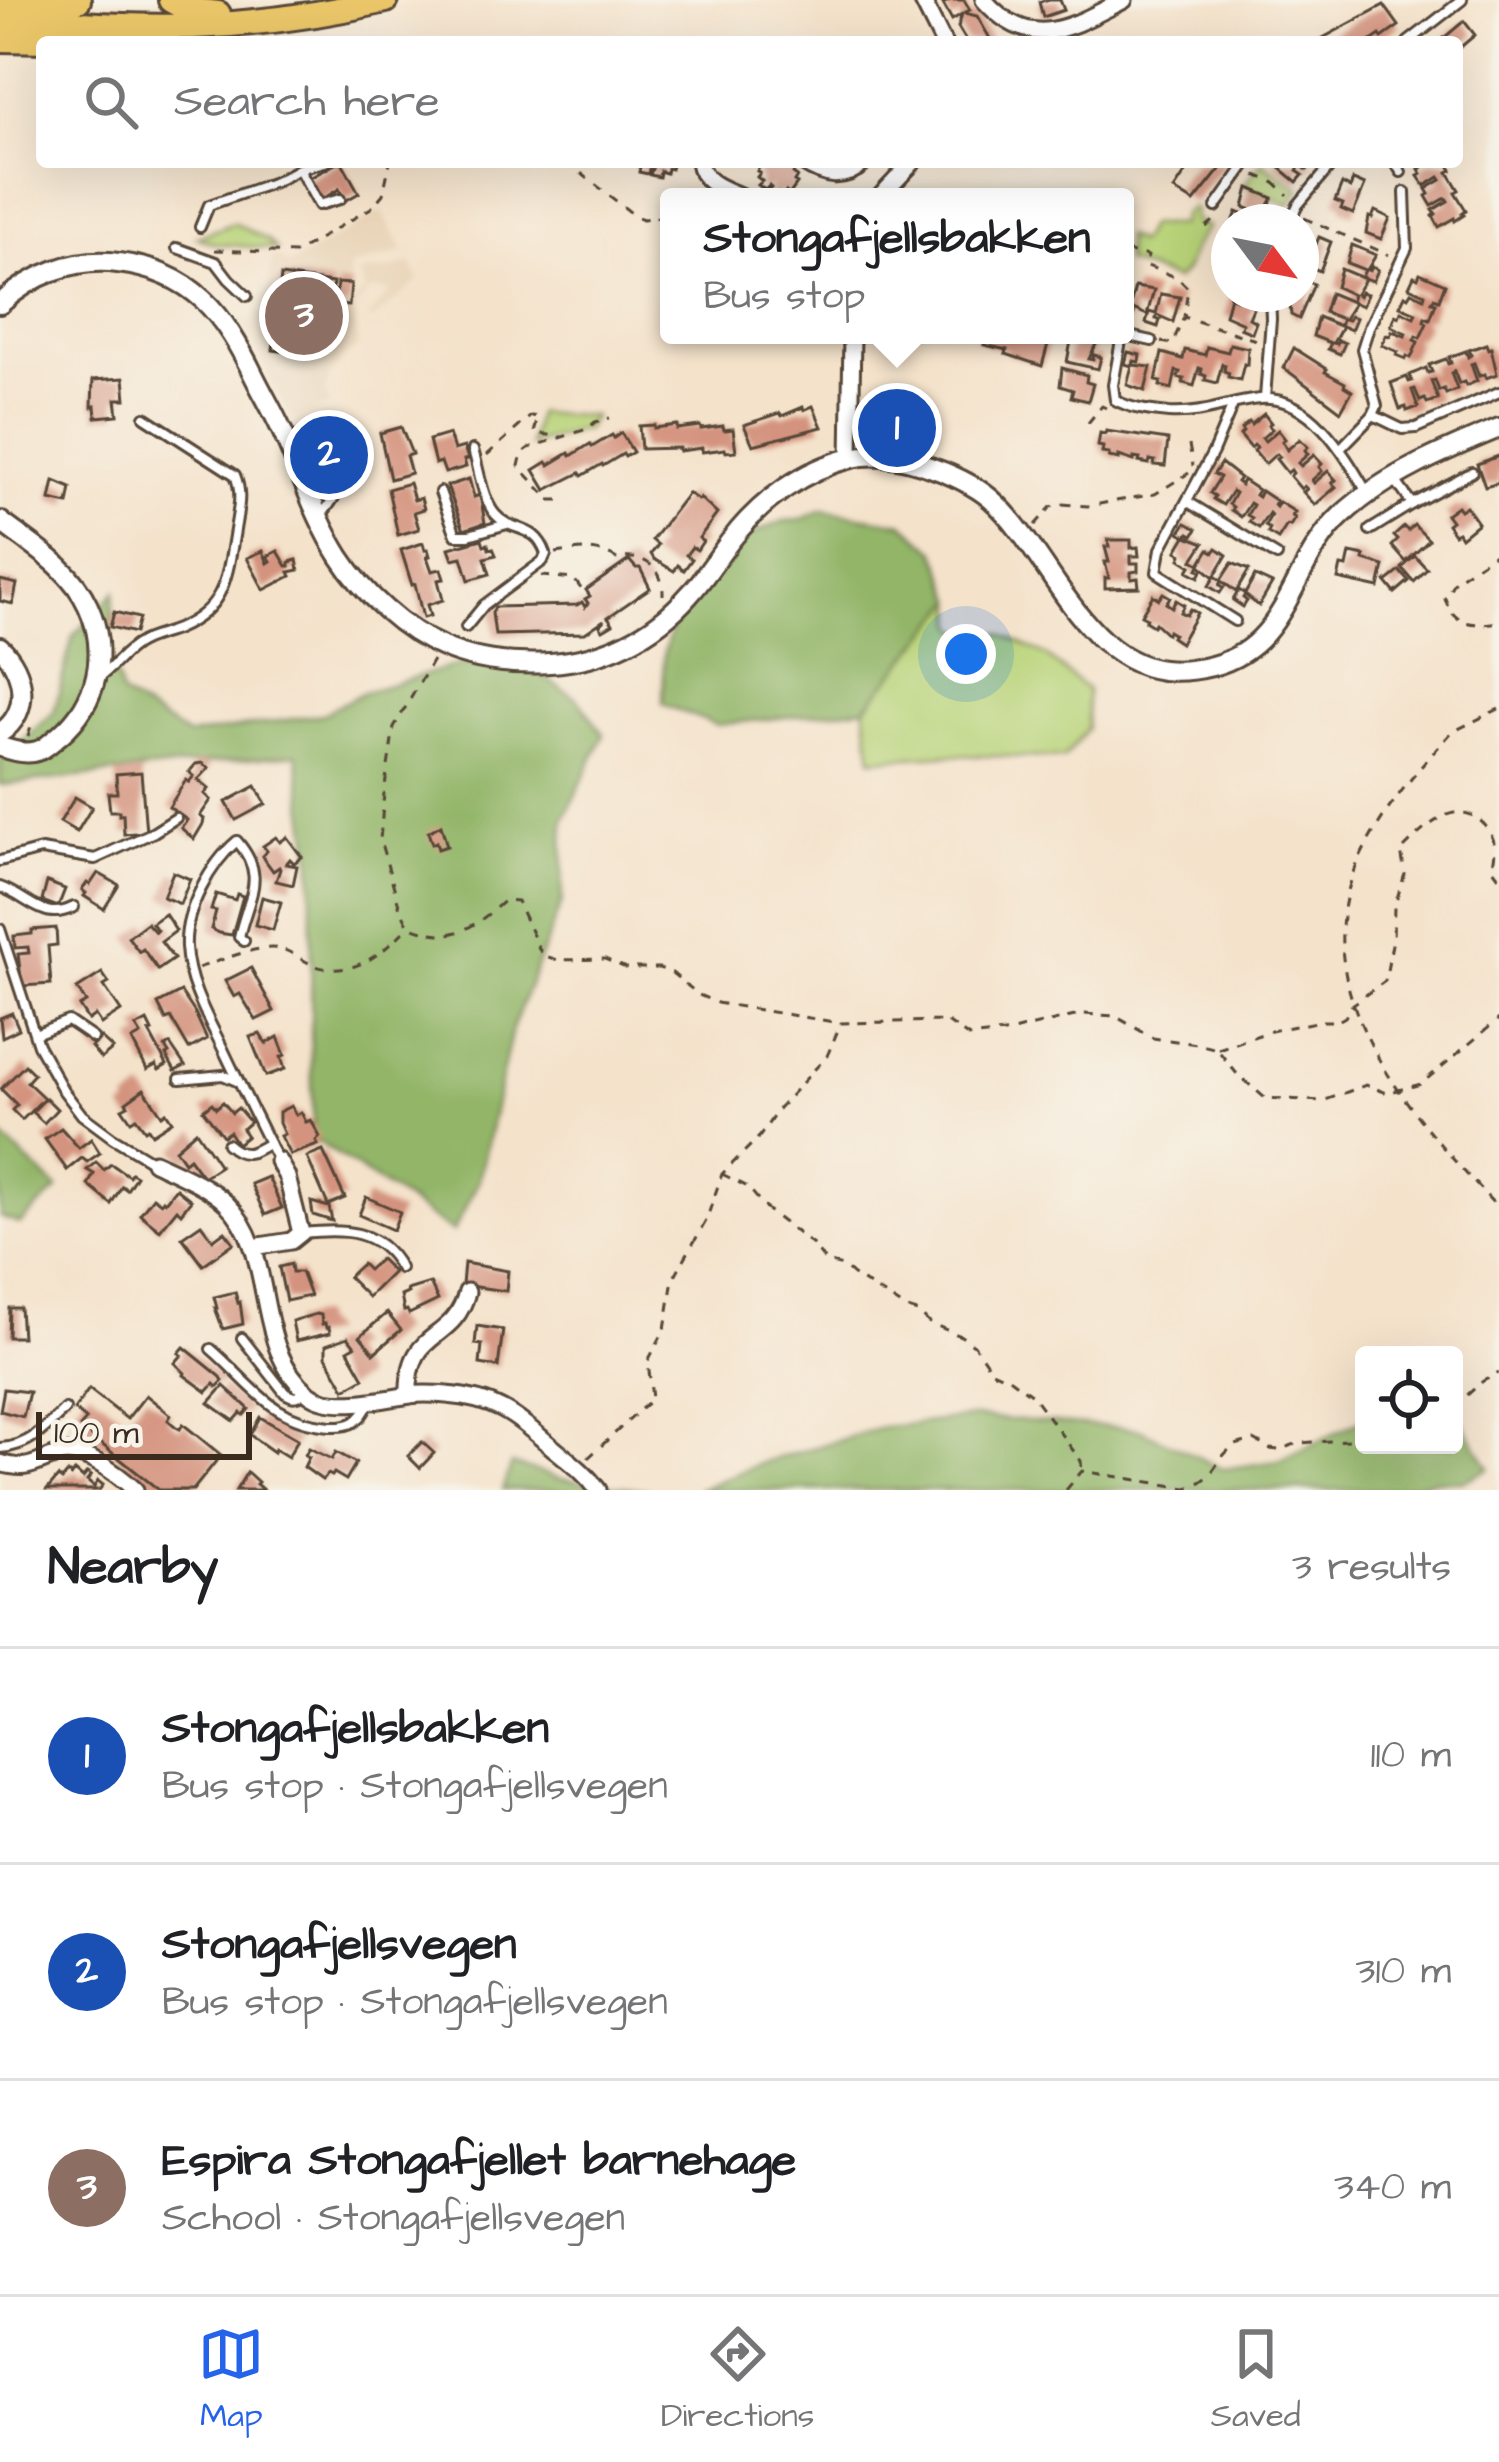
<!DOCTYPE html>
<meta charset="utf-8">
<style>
:root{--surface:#fff;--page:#f2f2f2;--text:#202124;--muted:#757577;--line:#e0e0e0;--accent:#2563eb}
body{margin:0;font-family:"Architects Daughter",sans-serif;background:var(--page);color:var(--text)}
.controls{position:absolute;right:36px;bottom:36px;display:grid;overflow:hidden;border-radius:12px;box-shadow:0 12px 48px #0002}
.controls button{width:108px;height:108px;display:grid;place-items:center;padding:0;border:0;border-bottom:3px solid var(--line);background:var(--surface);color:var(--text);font:60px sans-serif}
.compass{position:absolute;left:1211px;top:204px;width:108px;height:108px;border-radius:50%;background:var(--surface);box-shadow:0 12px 48px #0002;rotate:122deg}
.scale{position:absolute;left:36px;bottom:30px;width:216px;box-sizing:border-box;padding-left:12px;border:6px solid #3b2a1e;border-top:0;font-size:33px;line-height:42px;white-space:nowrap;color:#3b2a1e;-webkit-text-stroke:9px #f7f3e8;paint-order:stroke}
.you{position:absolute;left:966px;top:654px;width:42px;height:42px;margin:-30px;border:9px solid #fff;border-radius:50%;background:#1a73e8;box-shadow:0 0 0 18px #1a73e833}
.badge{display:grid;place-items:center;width:78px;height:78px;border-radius:50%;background:var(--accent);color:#fff;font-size:39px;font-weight:700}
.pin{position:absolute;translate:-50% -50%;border:6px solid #fff;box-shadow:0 3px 12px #0006}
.popup{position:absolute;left:660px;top:188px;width:474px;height:156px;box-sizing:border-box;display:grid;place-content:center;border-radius:12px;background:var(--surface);filter:drop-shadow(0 3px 9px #0005);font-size:39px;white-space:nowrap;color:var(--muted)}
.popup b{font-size:45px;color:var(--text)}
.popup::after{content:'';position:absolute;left:50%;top:100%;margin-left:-24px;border:24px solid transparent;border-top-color:var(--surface)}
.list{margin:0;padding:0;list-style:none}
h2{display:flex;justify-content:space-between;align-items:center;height:156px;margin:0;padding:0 48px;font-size:51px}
h2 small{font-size:39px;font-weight:400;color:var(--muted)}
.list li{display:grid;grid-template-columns:78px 1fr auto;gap:36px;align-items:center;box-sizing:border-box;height:216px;padding:0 48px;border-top:3px solid var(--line)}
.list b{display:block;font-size:45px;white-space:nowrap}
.list p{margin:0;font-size:39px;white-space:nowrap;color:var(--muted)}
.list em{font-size:39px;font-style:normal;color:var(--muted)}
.icon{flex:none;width:66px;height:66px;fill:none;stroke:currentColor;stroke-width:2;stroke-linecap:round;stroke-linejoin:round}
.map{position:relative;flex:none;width:1499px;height:1490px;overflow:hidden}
.search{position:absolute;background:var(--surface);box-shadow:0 12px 48px #0002;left:36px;right:36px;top:36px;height:132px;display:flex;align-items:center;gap:30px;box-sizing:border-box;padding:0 42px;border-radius:12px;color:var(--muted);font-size:45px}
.sheet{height:804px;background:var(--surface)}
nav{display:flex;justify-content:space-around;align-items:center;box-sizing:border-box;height:168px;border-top:3px solid var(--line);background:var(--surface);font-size:33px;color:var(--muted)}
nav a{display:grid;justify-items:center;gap:6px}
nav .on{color:var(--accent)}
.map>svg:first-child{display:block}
</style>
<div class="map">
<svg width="1499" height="1490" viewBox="0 0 1499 1490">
<rect width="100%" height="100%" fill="#f7f3e8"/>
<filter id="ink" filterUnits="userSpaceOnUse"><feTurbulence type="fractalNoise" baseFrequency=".00833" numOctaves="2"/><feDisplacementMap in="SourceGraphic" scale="24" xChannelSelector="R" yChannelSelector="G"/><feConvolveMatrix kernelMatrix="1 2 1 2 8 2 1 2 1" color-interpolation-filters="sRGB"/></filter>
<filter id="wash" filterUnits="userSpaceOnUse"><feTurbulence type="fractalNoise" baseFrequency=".004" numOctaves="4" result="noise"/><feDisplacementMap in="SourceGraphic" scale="48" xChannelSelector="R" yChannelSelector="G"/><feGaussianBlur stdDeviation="2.7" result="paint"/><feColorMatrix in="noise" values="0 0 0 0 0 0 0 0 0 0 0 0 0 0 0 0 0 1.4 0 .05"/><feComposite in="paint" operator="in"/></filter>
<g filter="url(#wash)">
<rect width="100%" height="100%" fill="#f4e2ca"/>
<polygon fill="#e9d4b8" points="382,211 404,251 352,266 349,270 352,305 367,290 359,273 388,270 411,263 419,280 371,321 369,316 391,291 370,290 354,308 358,347 343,357 329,376 325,392 330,405 297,420 290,417 241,321 253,322 255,314 266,315 272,258 275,257 289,265"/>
<g fill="#b8d378" stroke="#7a7e4b" stroke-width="3">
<polygon points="1262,162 1300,189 1289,205 1244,185"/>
<polygon points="1192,208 1195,211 1193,219 1208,227 1195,245 1185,271 1176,280 1125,262 1125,236 1138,243 1149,225 1180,225 1183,214"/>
<polygon points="234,223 267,240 276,249 216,244 197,237"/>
<polygon points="537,413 593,416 586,429 530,445"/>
<polygon points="955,600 956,625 977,644 999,633 1045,655 1087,690 1087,729 1064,758 945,755 872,759 865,708"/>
</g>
<g fill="#92b568" stroke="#667043" stroke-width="3">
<polygon points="822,510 903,523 936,551 955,600 865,708 716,725 663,704 664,652 681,600 743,538 784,521 800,520"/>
<polygon points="115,592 108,650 122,695 188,736 323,714 362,693 458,665 523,664 578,699 604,735 564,819 562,902 512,1029 479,1180 453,1232 314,1139 311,1056 312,860 297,754 0,785 0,761 54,712 73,636"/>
<polygon points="0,1135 58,1189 20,1224 0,1217"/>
<polygon points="1454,1414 1460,1418 1489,1468 1464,1481 1435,1480 1391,1490 697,1490 764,1462 881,1428 973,1417 1139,1429 1223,1469 1279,1461 1364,1419 1364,1445 1454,1445"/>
<polygon points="512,1464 561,1479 648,1490 502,1490"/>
</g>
<g id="blocks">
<g fill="#d4937e">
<polygon points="950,0 964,0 970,10 964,13 977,16 992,42 967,42 958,27 962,14 952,20 943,4"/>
<polygon points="1044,0 1060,0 1064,10 1043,17 1039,2"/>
<polygon points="1384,5 1399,26 1382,38 1380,35 1370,42 1326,42 1323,38"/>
<polygon points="1464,21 1475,35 1457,50 1457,42 1439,42"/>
<polygon points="339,162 342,162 359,193 345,201 339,189 318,202 306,180"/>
<polygon points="627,162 673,162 671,169 667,168 666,173 660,171 659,177 650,175 652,169 649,169 648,174 639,172 640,167"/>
<polygon points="763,162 782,162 794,172 793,174 797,177 794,182 797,184 789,195 786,192 782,197 778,193 774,197 767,192 771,188 769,186 765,190 758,185 762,181 757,177 760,173 757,171"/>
<polygon points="1189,162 1226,162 1194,202 1174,190 1188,169 1191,170 1194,165"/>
<polygon points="1273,162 1315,162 1307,170 1301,165 1297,171 1303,175 1297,182"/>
<polygon points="1431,162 1447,162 1452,170 1448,172 1459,190 1455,192 1466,210 1462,213 1464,215 1455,221 1454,218 1439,227 1433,216 1436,214 1433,210 1448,201 1446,198 1432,206 1426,196 1429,194 1426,189 1441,180 1439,177 1425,186 1418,176 1422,174 1419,169"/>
<polygon points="1353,180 1365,185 1353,214 1341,209 1343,204 1335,201 1342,184 1350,188"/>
<polygon points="1249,188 1273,198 1264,214 1267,215 1269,211 1275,213 1272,222 1233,222 1237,212 1259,221 1262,214 1244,207"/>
<polygon points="1375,211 1390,218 1381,239 1366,233 1369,217 1372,218"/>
<polygon points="1319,237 1331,242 1320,271 1301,263 1306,243 1315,247"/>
<polygon points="1352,245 1376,255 1367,270 1370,271 1372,267 1378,270 1373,281 1362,277 1365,270 1347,263"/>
<polygon points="1341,269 1365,279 1356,294 1359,296 1361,292 1367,294 1362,306 1351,301 1353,295 1336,287"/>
<polygon points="1420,273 1445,284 1439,300 1434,298 1432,302 1436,303 1430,319 1425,317 1424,321 1427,323 1420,338 1416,336 1414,340 1418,342 1411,358 1407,356 1406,359 1396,355 1398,352 1382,345 1386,335 1390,336 1392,331 1405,336 1406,333 1391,326 1395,315 1399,317 1401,311 1414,317 1416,313 1400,306 1405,295 1408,297 1411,292 1424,298 1425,294 1409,287 1414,276 1418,278"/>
<polygon points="281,276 333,283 330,303 300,300 298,315 328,319 326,339 296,335 294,353 273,350"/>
<polygon points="1301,279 1314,284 1299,319 1291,315 1289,294 1301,294"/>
<polygon points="337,283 351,284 349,306 335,305"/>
<polygon points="1135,287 1154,290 1147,315 1131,308 1130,312 1134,313 1132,320 1125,318 1125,305 1130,306"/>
<polygon points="1330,293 1354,303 1344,319 1348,320 1350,316 1356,318 1351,330 1340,325 1342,319 1324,312"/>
<polygon points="1161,294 1180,297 1173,322 1157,315 1156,319 1160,320 1158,327 1146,323 1149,312 1156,314"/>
<polygon points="1230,296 1254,306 1249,318 1256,322 1252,333 1240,328 1243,323 1225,315"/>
<polygon points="1318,317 1342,327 1333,343 1337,344 1338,340 1345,343 1340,354 1328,349 1331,343 1313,336"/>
<polygon points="977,335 1024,335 1043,340 1043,343 1048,344 1042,366 1006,354 1007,350 984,345 985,342 976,340"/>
<polygon points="1072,336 1097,342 1089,359 1093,360 1094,355 1101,357 1098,369 1067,362"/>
<polygon points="1230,344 1248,348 1247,365 1244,364 1240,380 1228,377 1229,373 1224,371 1225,365 1222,364 1217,383 1205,380 1206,376 1201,374 1202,369 1199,368 1194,386 1183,383 1184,379 1178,377 1180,372 1176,371 1172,389 1160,386 1161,382 1156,381 1162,353 1183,359 1185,350 1205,355 1207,347 1228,352"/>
<polygon points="1486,344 1488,349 1491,348 1497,374 1486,378 1485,374 1479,376 1474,363 1471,364 1477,381 1466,386 1464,382 1459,384 1454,371 1451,373 1457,389 1446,394 1444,389 1439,391 1435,380 1431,381 1438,399 1427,403 1425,399 1420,401 1415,389 1412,390 1418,407 1407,411 1406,407 1400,409 1391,383 1407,377 1409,382 1412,381 1410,375 1426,368 1428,373 1432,372 1429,365 1446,359 1448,364 1451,363 1449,357 1466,351 1468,357 1471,355 1469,350"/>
<polygon points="1294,348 1327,369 1325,372 1345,383 1344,386 1352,391 1341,411 1284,368"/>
<polygon points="1128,352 1140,355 1139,362 1134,361 1133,365 1151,367 1145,391 1127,385 1132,366 1125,364"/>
<polygon points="1062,368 1087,375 1086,382 1093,384 1088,401 1071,397 1073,390 1060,386"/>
<polygon points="124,378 126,399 116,399 118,415 96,417 95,406 92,407 93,380"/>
<polygon points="813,406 822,427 753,445 744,425 780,413 782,416 803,407 804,410"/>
<polygon points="1264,414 1271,423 1268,425 1272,429 1262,438 1265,441 1278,430 1285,439 1282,441 1287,450 1300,439 1308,447 1305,450 1308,454 1298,463 1301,466 1314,455 1322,464 1319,467 1322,471 1312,480 1314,483 1328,471 1336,480 1332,483 1336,487 1315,505 1303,492 1307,489 1304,486 1301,489 1290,476 1293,473 1291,470 1287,473 1276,459 1279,457 1276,454 1265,464 1254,451 1257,448 1254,445 1251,448 1240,435 1243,432 1241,429 1249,422 1251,425"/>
<polygon points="654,425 654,428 677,425 677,429 700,426 701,429 723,426 724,430 733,429 736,451 726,452 725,449 702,452 702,448 679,451 679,448 641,449 639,426"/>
<polygon points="401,427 412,454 406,456 411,473 390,479 380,433"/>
<polygon points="1106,431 1168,440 1165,466 1154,465 1155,461 1150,460 1149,464 1139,462 1140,459 1134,458 1134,461 1119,456 1119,459 1109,457 1109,454 1102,453 1103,447 1098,446 1100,433 1105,434"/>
<polygon points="621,433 633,452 625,457 623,454 603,466 602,464 582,476 580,473 546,490 534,470 547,462 549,465 569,453 571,456 590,444 592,447 612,435 614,438"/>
<polygon points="449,434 454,450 464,447 468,459 464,460 466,467 445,473 441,462 435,464 429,440"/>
<polygon points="1499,456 1499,483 1485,487 1477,464"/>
<polygon points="1221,463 1240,478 1237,482 1241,485 1243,480 1258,490 1255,495 1258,497 1261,491 1276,501 1274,505 1276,507 1279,502 1295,512 1292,516 1295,518 1290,526 1287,525 1278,539 1268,533 1270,529 1265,526 1271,515 1269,513 1259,528 1249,522 1252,518 1247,515 1253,505 1250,503 1241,517 1231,510 1233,507 1229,504 1235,493 1232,491 1223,505 1213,499 1215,496 1210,493 1220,477 1214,474"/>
<polygon points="469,479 474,497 480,495 485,523 464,530 447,486"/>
<polygon points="54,481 71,488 68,504 50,500"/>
<polygon points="409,483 414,500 421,498 424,509 414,512 419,529 398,535 388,489"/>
<polygon points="688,493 698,500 700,498 717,514 699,538 703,541 697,550 692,547 686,555 692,559 684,570 678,565 674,571 654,559 651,554 658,545 652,540"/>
<polygon points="1457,506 1460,510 1466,506 1478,523 1461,537 1458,532 1454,534 1447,524 1451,521 1446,514"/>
<polygon points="1186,523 1197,529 1193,535 1189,533 1187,536 1204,543 1193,560 1200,564 1209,549 1214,552 1217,548 1227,555 1214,577 1200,565 1198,569 1202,571 1199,577 1188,571 1191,566 1180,559 1182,554 1177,551 1186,536 1180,532"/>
<polygon points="1414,525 1429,540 1406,562 1392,546 1398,540 1394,536 1404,527 1408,531"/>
<polygon points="482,539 484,545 488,544 489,549 493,548 496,555 485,558 490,574 469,580 462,557 453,559 449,548"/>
<polygon points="1108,540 1131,540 1131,548 1138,547 1139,556 1131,556 1131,563 1138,563 1138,571 1131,572 1131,579 1138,578 1139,587 1105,588 1105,578 1109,578 1105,562 1109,562 1105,547 1109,547"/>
<polygon points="423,543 425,550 428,549 430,556 427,557 432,571 441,569 444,579 438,580 443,600 427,605 430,616 423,618 415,584 412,585 401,550"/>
<polygon points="263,551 268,563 271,561 268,556 278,551 287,566 290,566 290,562 297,560 299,570 289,572 291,576 264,590 247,558"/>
<polygon points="1350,553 1365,556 1364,560 1384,566 1379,588 1338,579 1341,566 1347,567"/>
<polygon points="1415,556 1427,569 1414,582 1402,568"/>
<polygon points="629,560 636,568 640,568 650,588 608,617 613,624 603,630 600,626 604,620 585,633 495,635 492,613 495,607 577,605 582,602 585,607 588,603 585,599 590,596 586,590"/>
<polygon points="1232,563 1249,570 1236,592 1222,581 1220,585 1224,587 1220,593 1209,586 1215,576 1221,580"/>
<polygon points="1400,571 1409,581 1395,593 1386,582"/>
<polygon points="1255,576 1272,584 1259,606 1245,595 1243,598 1247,601 1243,607 1233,600 1239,590 1245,594"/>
<polygon points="0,580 17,584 13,604 0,601"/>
<polygon points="1163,593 1170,597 1166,603 1172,607 1176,600 1184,605 1180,612 1186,615 1190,609 1197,613 1180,643 1171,637 1173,634 1168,631 1167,634 1155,623 1153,626 1145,621 1147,618 1141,615 1153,595 1159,599"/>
<polygon points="114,612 139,618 135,633 110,627"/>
<polygon points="202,763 209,768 198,780 209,789 205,794 211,800 200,816 204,819 203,824 194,839 181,828 187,820 169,807 186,780 189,782 194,776 189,772 196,764"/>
<polygon points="141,772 146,832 124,834 123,814 119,815 119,811 110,811 108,793 117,793 116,774"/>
<polygon points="256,786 266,804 236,820 226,802"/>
<polygon points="75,797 92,807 77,832 60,822"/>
<polygon points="441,825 447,846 438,849 436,842 432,844 428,832"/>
<polygon points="276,837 280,842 287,837 302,857 294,863 290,859 286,864 297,866 293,885 276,881 280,869 279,867 273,871 262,856 267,851 263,846"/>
<polygon points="173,872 190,879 180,904 163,897"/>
<polygon points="98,873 119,885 104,909 84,896 86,893 82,890 87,883 90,885"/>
<polygon points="47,882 65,889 58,907 42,901"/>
<polygon points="216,894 235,900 237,894 243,896 232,935 219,933 211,929 216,911 211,910"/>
<polygon points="262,897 281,902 273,930 255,925"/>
<polygon points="165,914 176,931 161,942 174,959 158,970 143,949 139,952 128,937 147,923 155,932 157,930 152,923"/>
<polygon points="56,928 57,945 48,946 51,984 22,986 18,954 29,953 28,947 15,948 14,936 32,934 32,930"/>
<polygon points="251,968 274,1011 256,1020 240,994 234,997 225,981"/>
<polygon points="102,973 109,983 104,986 121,1011 101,1024 95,1015 88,1020 79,1006 86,1002 77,989"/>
<polygon points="181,992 195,1013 207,1039 189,1049 171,1018 166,1020 158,1004"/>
<polygon points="12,1013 19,1029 2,1037 0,1018"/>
<polygon points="147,1021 152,1031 149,1032 167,1065 159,1070 156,1065 147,1070 132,1040 141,1035 136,1027"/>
<polygon points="260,1034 266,1044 278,1037 285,1055 281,1057 285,1069 266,1076 250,1037"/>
<polygon points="101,1038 113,1049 101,1059 91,1047"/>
<polygon points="170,1044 185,1066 175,1071 166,1055 169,1053 165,1047"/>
<polygon points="25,1065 34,1074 27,1082 44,1098 22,1120 12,1110 17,1105 1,1089"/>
<polygon points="144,1089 162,1115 166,1112 172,1121 152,1134 148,1128 145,1130 136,1118 131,1121 122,1108 128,1105 126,1102"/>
<polygon points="46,1098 57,1109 44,1123 32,1112"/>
<polygon points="223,1102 232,1113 238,1108 250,1122 242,1129 247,1136 237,1144 229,1132 223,1136 203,1110 212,1103 216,1108"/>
<polygon points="291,1106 296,1115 301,1112 306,1122 311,1120 320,1137 316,1141 318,1145 290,1155 280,1136 284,1134 279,1123 279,1112"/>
<polygon points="61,1128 79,1148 91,1139 100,1153 87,1162 82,1158 67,1170 45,1139"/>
<polygon points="196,1131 220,1166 203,1177 189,1158 184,1162 175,1149"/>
<polygon points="323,1151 345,1198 328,1205 307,1157"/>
<polygon points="96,1162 104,1170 111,1164 129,1176 131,1173 136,1176 127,1190 122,1186 111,1204 88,1185 94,1174 87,1170"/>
<polygon points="268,1177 282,1208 265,1215 251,1184"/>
<polygon points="176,1188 191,1200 181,1213 177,1209 160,1230 140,1214 153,1197 161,1203 163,1200 165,1202"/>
<polygon points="366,1197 400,1212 393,1230 359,1215"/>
<polygon points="311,1202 329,1207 332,1221 313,1215"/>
<polygon points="201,1224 213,1240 225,1231 234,1243 203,1265 182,1237"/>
<polygon points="380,1259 393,1272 368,1297 348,1277 362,1264 368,1270"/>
<polygon points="464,1263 508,1271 506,1291 462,1285"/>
<polygon points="291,1264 292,1272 301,1272 310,1296 286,1301 279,1267"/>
<polygon points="430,1283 438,1300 409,1314 407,1310 404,1311 401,1296 408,1293 407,1290"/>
<polygon points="235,1292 238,1303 240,1302 243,1324 223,1329 215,1308 217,1308 214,1297"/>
<polygon points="9,1308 20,1308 22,1337 8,1337"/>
<polygon points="387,1313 401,1330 374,1353 360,1336"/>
<polygon points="316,1314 321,1315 322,1324 325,1323 326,1328 329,1327 330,1333 296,1341 292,1321"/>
<polygon points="477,1326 503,1330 498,1367 480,1364 482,1345 475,1344"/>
<polygon points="348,1337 355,1346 348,1350 364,1378 345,1389 326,1356 326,1345"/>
<polygon points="184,1347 221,1377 223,1381 217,1387 214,1384 207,1392 184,1375 185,1373 175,1363 182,1355 179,1353"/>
<polygon points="224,1386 249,1409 244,1415 241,1413 234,1421 209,1403"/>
<polygon points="4,1389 29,1392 23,1417 0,1411"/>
<polygon points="89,1389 127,1419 146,1395 171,1415 168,1420 176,1427 180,1429 183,1424 221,1455 193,1490 159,1490 80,1427 86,1420 74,1410"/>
<polygon points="260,1417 298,1439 288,1457 275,1449 274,1452 250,1435"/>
<polygon points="422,1442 434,1453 420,1468 408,1456"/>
<polygon points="309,1448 332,1459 336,1452 356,1463 346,1480 334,1473 332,1476 328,1474 322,1480 304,1467 309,1457 305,1455"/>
<polygon points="75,1471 83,1478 87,1473 91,1476 87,1481 94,1487 98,1481 103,1485 99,1490 47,1490 58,1477 62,1480 68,1473 71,1476"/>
<polygon points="247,1472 258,1482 256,1484 263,1490 236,1490"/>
</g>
</g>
</g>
<g filter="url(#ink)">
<use href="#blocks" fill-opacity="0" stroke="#574638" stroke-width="3"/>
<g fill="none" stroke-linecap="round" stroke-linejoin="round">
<g stroke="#574638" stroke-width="14">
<g id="service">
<polyline points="1408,42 1462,0"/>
<polyline points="1395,162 1401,172"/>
<polyline points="299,169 319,205 340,199"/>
<polyline points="1216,207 1248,162"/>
<polyline points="1289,222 1298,205 1334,162"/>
<polyline points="200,227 209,205 275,182 299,169 325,162"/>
<polyline points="177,248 216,262 229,279 247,296"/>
<path d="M1122,335L1113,385L1115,400C1131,409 1150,411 1169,413C1206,415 1227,402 1260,399C1311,395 1345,455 1367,492"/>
<polyline points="1125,335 1152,341"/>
<polyline points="1265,398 1271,319 1270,294"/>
<polyline points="1232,407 1213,452 1161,549 1157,572 1235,621"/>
<polyline points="852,409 881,415 916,435 920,440 915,462"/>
<polyline points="1373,415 1402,429 1416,428 1499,392"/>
<path d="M288,439L318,432C358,451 344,490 320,516"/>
<polyline points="1340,449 1373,415 1377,406 1362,349 1369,327 1407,248 1405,192"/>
<polyline points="440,492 456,535 469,535 507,524"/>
<polyline points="1188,502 1277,556"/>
<polyline points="1412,504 1472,472"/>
<polyline points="1370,530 1412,504 1395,480"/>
<path d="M466,627L484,605L543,561L546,554C535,522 512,534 495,514C482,499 479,468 473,450"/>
<path d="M98,678C114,668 124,650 141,642C152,636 165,634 177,629C226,608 227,577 235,530C238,510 243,494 235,475L145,417"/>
<polyline points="0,861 41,850 95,859 154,832 176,818"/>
<path d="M0,887C29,897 43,923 74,907"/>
<polyline points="0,929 38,1045 63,1090 82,1115 113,1138 153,1162"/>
<path d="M244,941L239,937C248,896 268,877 237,841C211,863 184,911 186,947C188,985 208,1018 224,1051C241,1087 259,1123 277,1159"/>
<polyline points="35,1034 68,1021 93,1038"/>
<polyline points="180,1079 223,1075 237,1081"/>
<path d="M227,1144C243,1159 253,1153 269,1143"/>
<path d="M302,1233C343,1229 378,1228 400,1268"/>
<path d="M242,1338L285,1393C293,1398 297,1398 306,1392"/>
<path d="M211,1349C252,1384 271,1422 331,1426C350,1427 361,1422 368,1404"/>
<path d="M0,1448C28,1447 46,1428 65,1409"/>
</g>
</g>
<g stroke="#574638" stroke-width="21">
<g id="minor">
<polyline points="922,0 943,42"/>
<path d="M984,0C1032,54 1070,27 1124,0"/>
<path d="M699,162C702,183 724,189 742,197"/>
<path d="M802,162C825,177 843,181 865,162"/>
<polyline points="880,197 913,162"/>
<polyline points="850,458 852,335"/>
<path d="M154,1162C177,1173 207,1185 226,1203C279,1254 250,1348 310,1394C332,1411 384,1399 410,1395C421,1393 435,1394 447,1395C497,1399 514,1415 551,1446C568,1460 585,1472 598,1490"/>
<polyline points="253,1247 291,1241 301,1233 287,1177 278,1161"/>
<path d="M409,1395C407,1326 453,1346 467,1292"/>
<path d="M0,1463C28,1471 32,1464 57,1455C81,1446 118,1474 135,1490"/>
</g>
</g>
<g stroke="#574638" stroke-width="24">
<g id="tertiary">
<path d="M0,304C32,275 75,257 118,263C194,272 224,314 255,378C265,398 277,418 286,440C303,478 317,521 340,557C364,594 403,630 443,647C477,662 514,665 550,663C604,660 654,635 689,595C705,578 717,558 731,540C761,501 804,469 852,458C875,452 899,457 921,464C946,472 971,482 991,499C1047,548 1081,660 1163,670C1180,672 1196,670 1212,666C1292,645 1289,563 1343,514C1386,475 1446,450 1499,428"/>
<path d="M0,521C33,547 70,566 88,606C109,652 98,702 60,735C53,740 46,749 37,751C25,755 12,750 0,747"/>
<path d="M0,647C25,670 32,712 0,733"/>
</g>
</g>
<g stroke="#574638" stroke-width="30">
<g id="primary">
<polyline points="171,0 191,11 218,14"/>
<polyline points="0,1 52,2 78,0"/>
<path d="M0,17C138,32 250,32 386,0"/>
<polyline points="0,39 96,41"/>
</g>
</g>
<g stroke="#574638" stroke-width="3" stroke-dasharray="9 9" stroke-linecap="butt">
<polyline points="567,162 635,216 643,219 669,216"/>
<polyline points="1256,175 1275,183 1288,195"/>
<polyline points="1304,218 1389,255"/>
<polyline points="1206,227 1217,218"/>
<polyline points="215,250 295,253 371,208 383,194 390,162"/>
<polyline points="1125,251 1148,256 1145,265 1178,278 1188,288 1184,317"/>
<polyline points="1161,342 1172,344 1184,317 1256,340"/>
<polyline points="1088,423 1102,406 1106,408"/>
<polyline points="1189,445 1193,466"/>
<polyline points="487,455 531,416 538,417 534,433 562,437"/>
<polyline points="559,500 550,500 519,466 522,453 529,448 587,429 595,422 610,418"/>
<polyline points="1035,525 1051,507 1061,504 1088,506 1155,494 1189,473"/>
<path d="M1499,551L1455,580L1445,598C1453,626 1474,626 1499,622"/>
<path d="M556,553C581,550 595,546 617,559C642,553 664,567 663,595"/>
<polyline points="541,576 574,579 585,594"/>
<path d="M433,660L394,727L384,793L380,840L400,908L409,926C454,945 472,928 505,900L517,901L542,955L558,960L605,959L626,968H659L672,973L699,995L717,1003L840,1023"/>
<path d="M1499,709L1452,732L1442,743C1408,780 1366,833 1351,881C1309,1006 1420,1125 1499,1209"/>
<polyline points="28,736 33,719"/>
<path d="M198,968C221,961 257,944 281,949C293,952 304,962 316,966C353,978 382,954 407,928"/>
<path d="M1218,1049L1271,1031L1320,1021H1338L1345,1017L1352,1005L1385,981L1393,939L1394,907L1405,874L1401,851C1414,838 1430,822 1447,815C1469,805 1494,826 1495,849C1495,856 1493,862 1493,869L1499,877"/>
<polyline points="722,1174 748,1187 765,1208 813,1245 826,1262 843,1266 853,1275 905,1308 920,1313 928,1322 961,1336 974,1345 992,1371 1010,1379 1032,1395 1081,1461 1082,1471"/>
<polyline points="1454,1407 1483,1381 1499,1373"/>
<polyline points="588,1458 652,1399 648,1361 665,1329 673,1279 706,1221 722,1174 760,1136 779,1108 827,1056 841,1023 946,1021 969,1037 1004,1033 1083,1014 1115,1016 1153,1038 1198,1044 1217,1049 1237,1074 1265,1098 1323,1101 1366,1085 1387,1093 1421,1084 1499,1019"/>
<path d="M1066,1490L1082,1471L1187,1488C1218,1478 1213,1460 1234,1446C1237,1444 1250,1441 1254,1440L1270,1449L1279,1450L1298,1443L1348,1440L1364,1436"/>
</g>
<use href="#service" stroke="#fff" stroke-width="8"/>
<use href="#minor" stroke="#fff" stroke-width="15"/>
<use href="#tertiary" stroke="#fff" stroke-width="18"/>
<use href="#primary" stroke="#eac669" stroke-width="24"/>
</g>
</g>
</svg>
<div class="controls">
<button><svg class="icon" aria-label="locate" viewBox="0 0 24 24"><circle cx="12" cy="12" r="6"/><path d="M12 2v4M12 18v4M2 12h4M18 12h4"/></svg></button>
</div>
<svg class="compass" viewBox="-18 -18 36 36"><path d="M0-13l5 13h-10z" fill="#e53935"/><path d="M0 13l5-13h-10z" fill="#757577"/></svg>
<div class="scale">100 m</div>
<div class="you"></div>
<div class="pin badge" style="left:897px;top:428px;background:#1a4fb4">1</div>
<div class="popup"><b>Stongafjellsbakken</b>Bus stop</div>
<div class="pin badge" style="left:329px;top:455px;background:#1a4fb4">2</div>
<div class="pin badge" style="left:304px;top:316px;background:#8d6e63">3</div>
<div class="search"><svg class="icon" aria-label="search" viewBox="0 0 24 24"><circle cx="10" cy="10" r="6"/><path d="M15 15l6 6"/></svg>Search here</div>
</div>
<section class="sheet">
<h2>Nearby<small>3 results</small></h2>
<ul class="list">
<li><span class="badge" style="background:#1a4fb4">1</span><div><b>Stongafjellsbakken</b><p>Bus stop · Stongafjellsvegen</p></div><em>110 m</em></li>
<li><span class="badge" style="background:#1a4fb4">2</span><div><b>Stongafjellsvegen</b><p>Bus stop · Stongafjellsvegen</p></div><em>310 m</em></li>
<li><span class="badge" style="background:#8d6e63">3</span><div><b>Espira Stongafjellet barnehage</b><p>School · Stongafjellsvegen</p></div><em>340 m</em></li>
</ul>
</section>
<nav>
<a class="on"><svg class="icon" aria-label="map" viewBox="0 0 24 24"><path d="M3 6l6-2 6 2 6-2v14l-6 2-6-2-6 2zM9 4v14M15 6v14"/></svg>Map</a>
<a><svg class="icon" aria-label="directions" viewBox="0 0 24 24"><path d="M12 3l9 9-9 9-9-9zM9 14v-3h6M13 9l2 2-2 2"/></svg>Directions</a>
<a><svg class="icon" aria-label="saved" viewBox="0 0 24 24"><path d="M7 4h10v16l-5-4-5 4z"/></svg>Saved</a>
</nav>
